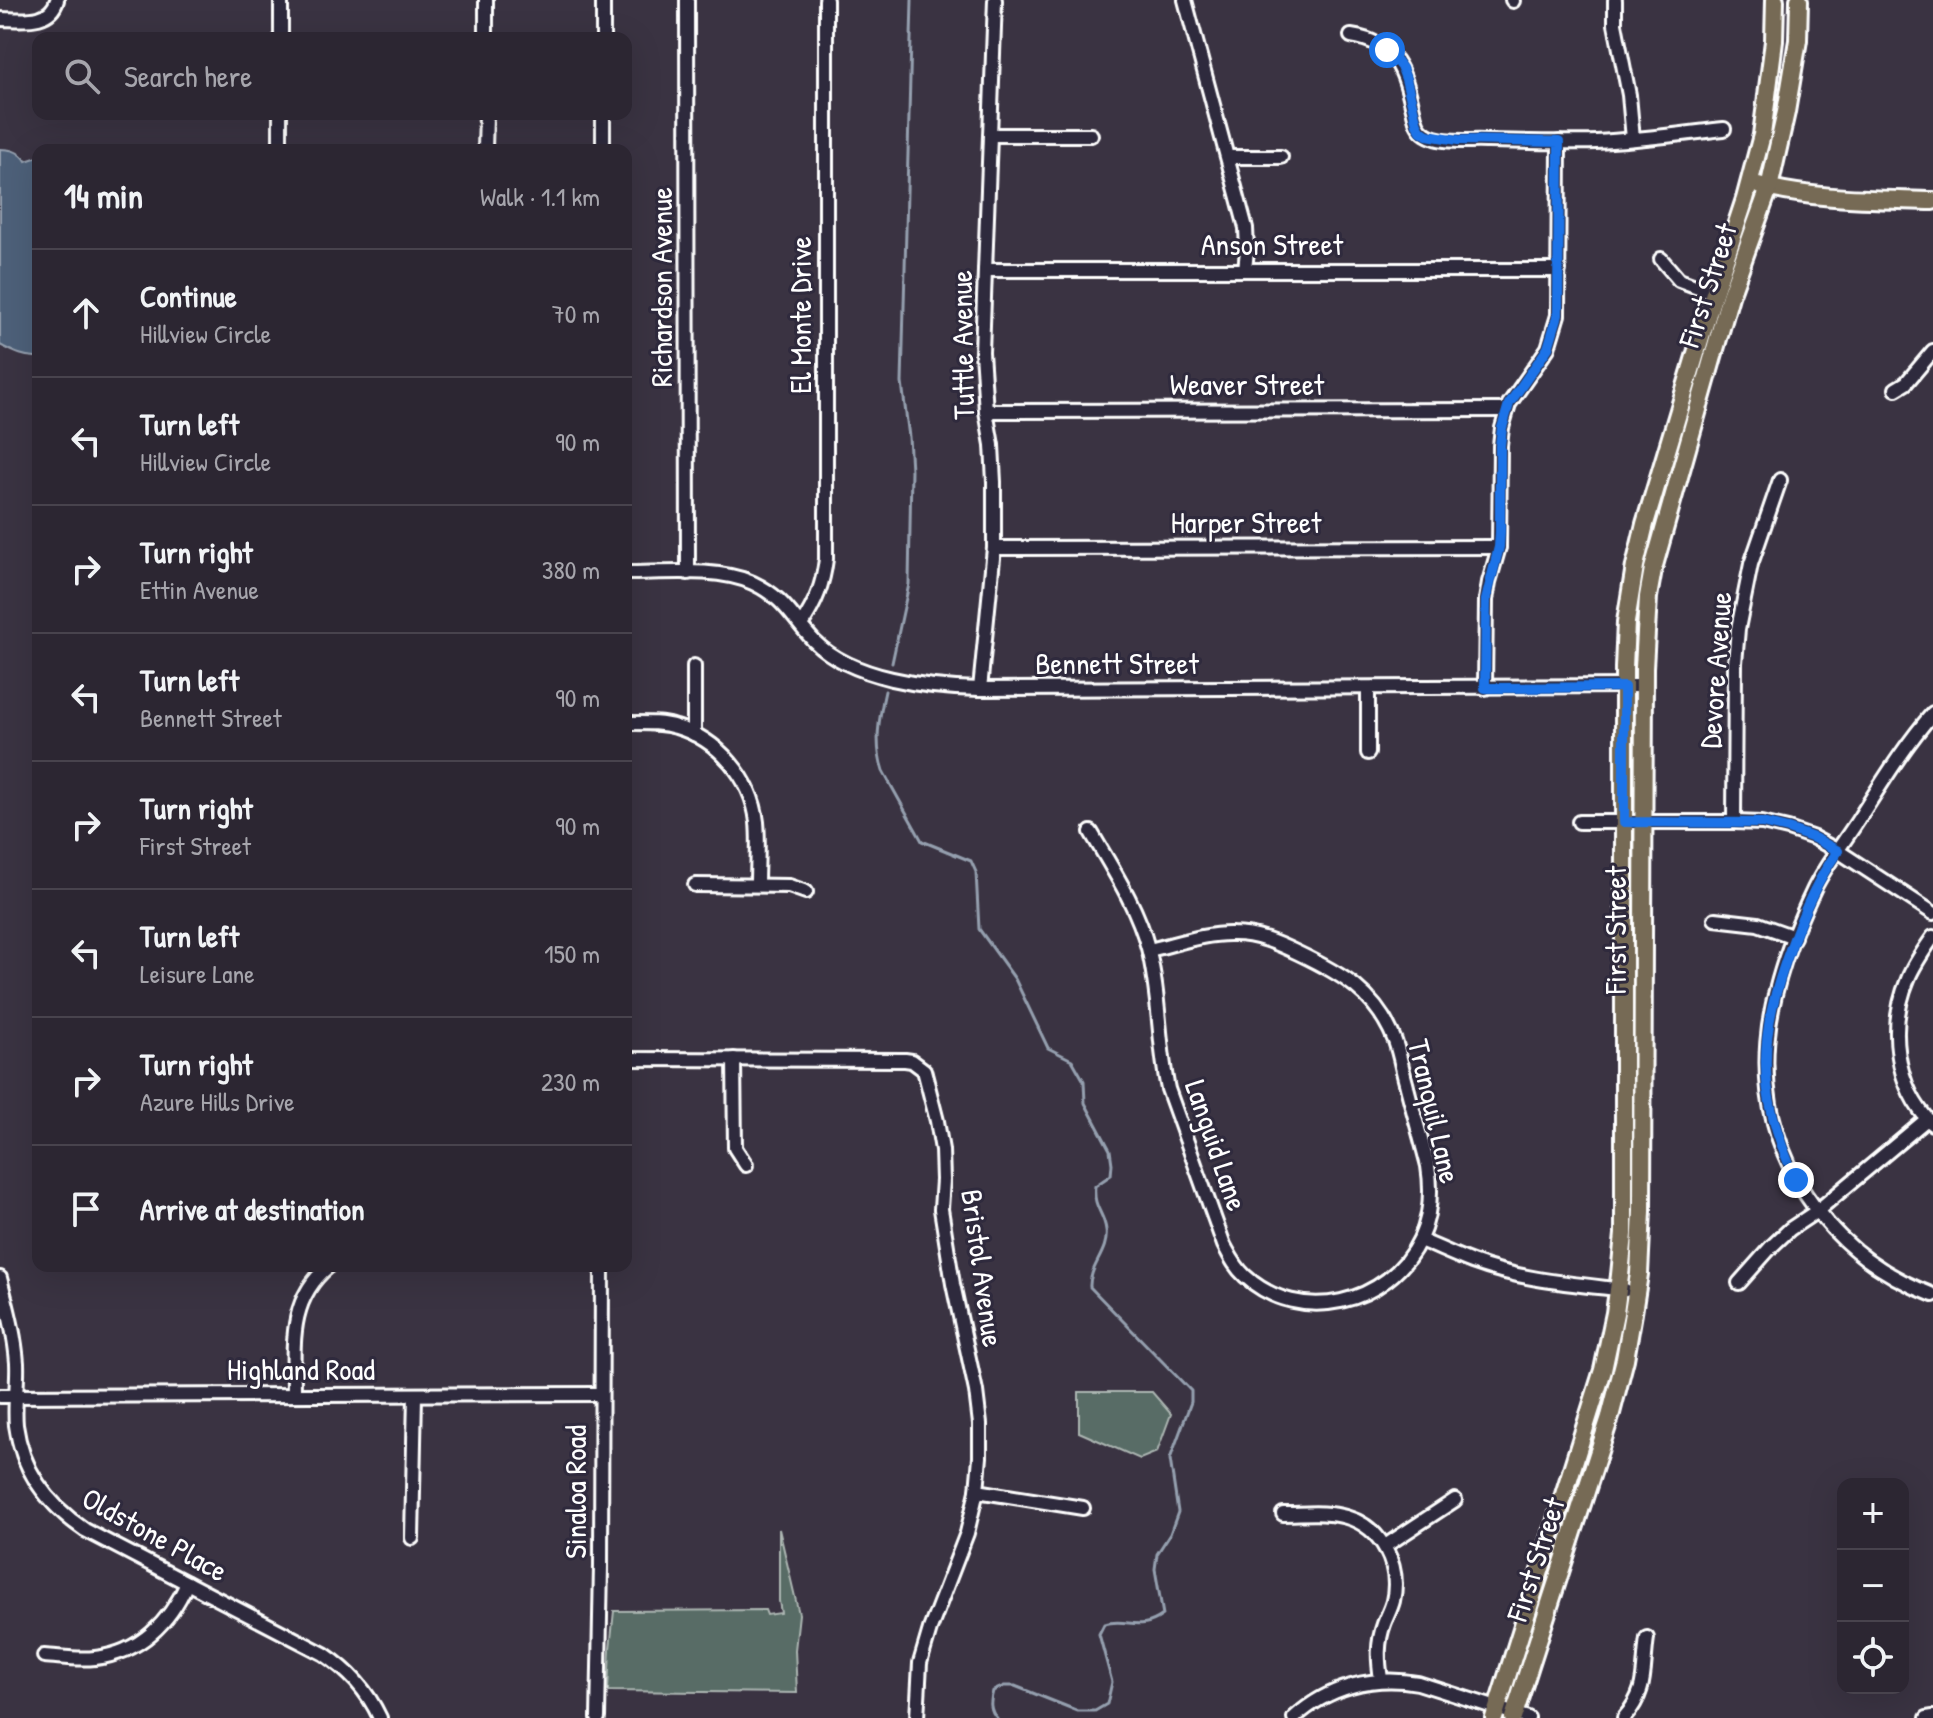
<!DOCTYPE html>
<meta charset="utf-8">
<style>
:root{--surface:#2c2632;--page:#342e3a;--text:#f1f3f6;--muted:#a6a5ac;--line:#48434d}
body{margin:0;font-family:"Patrick Hand",sans-serif;background:var(--page);color:var(--text)}
.controls{position:absolute;right:24px;bottom:24px;display:grid;overflow:hidden;border-radius:16px;box-shadow:0 8px 32px #0002}
.controls button{width:72px;height:72px;display:grid;place-items:center;padding:0;border:0;border-bottom:2px solid var(--line);background:var(--surface);color:var(--text);font:40px sans-serif}
.stop{position:absolute;width:24px;height:24px;margin:-18px;border:6px solid #1a73e8;border-radius:50%;background:#fff}
.stop.end{background:#1a73e8;border-color:#fff;box-shadow:0 2px 8px #0008}
.list{margin:0;padding:0;list-style:none}
h2{display:flex;justify-content:space-between;align-items:center;height:104px;margin:0;padding:0 32px;font-size:34px}
h2 small{font-size:26px;font-weight:400;color:var(--muted)}
.list li{display:grid;grid-template-columns:52px 1fr auto;gap:24px;align-items:center;box-sizing:border-box;height:128px;padding:0 32px;border-top:2px solid var(--line)}
.list b{display:block;font-size:30px;white-space:nowrap}
.list p{margin:0;font-size:26px;white-space:nowrap;color:var(--muted)}
.list em{font-size:26px;font-style:normal;color:var(--muted)}
.icon{flex:none;width:44px;height:44px;fill:none;stroke:currentColor;stroke-width:2;stroke-linecap:round;stroke-linejoin:round}
.map{position:relative;flex:none;width:1933px;height:1718px;overflow:hidden}
.search{position:absolute;background:var(--surface);box-shadow:0 8px 32px #0002;left:32px;top:32px;width:600px;height:88px;display:flex;align-items:center;gap:20px;box-sizing:border-box;padding:0 28px;border-radius:16px;color:var(--muted);font-size:30px}
.panel{position:absolute;background:var(--surface);box-shadow:0 8px 32px #0002;left:32px;top:144px;width:600px;height:1128px;border-radius:16px}
.map>svg:first-child{display:block}
</style>
<div class="map">
<svg width="1933" height="1718" viewBox="0 0 1933 1718">
<rect width="100%" height="100%" fill="#3a3342"/>
<filter id="ink" filterUnits="userSpaceOnUse"><feTurbulence type="fractalNoise" baseFrequency=".0125" numOctaves="2"/><feDisplacementMap in="SourceGraphic" scale="16" xChannelSelector="R" yChannelSelector="G"/><feConvolveMatrix kernelMatrix="1 2 1 2 8 2 1 2 1" color-interpolation-filters="sRGB"/></filter>
<g filter="url(#ink)">
<g fill="#586c66" stroke="#acb6b2" stroke-width="2">
<polygon points="1079,1392 1152,1392 1171,1414 1157,1452 1140,1459 1079,1432"/>
<polygon points="779,1529 799,1614 795,1650 797,1693 608,1691 610,1649 614,1611 765,1610 767,1615 781,1613 779,1601"/>
</g>
<path fill="#4e6179" stroke="#95a0af" stroke-width="2" d="M0,149C10,149 21,152 26,161L38,157V357C24,358 12,351 0,345Z"/>
<g fill="none" stroke-linecap="round" stroke-linejoin="round">
<g stroke="#95a0af" stroke-width="3">
<polyline points="892,663 909,584 911,470 909,437 902,383 912,0"/>
<path d="M885,691C879,718 874,744 883,771L922,841L971,861L976,872L979,929L1015,979L1048,1048L1072,1060L1084,1081L1085,1103L1110,1150L1112,1164L1111,1175L1095,1186C1093,1209 1104,1212 1106,1230C1109,1252 1089,1266 1090,1287L1191,1391V1402L1170,1459L1178,1512L1170,1534L1157,1554L1155,1569L1163,1615C1138,1633 1128,1617 1104,1624L1099,1634L1112,1682L1107,1704L1095,1711H1078L1015,1686H1004L993,1691C990,1701 989,1710 997,1718"/>
</g>
<g stroke="#fff" stroke-width="18">
<g id="minor">
<polyline points="486,0 486,38"/>
<polyline points="603,0 603,38"/>
<polyline points="687,0 688,573"/>
<polyline points="1185,0 1246,228 1247,250 1245,270"/>
<polyline points="1512,0 1513,1"/>
<polyline points="1615,0 1615,24 1629,95 1633,139"/>
<path d="M0,19C21,19 50,25 57,0"/>
<path d="M1351,36C1398,43 1404,72 1414,113C1416,122 1418,129 1426,134C1441,144 1468,140 1486,141C1523,142 1559,143 1596,142C1639,140 1681,134 1724,129"/>
<polyline points="281,38 281,0"/>
<polyline points="603,114 603,150"/>
<polyline points="991,135 1091,135"/>
<polyline points="280,144 280,114"/>
<polyline points="485,149 486,114"/>
<polyline points="1228,157 1281,157"/>
<polyline points="1661,259 1679,280 1714,293"/>
<polyline points="985,270 1559,270"/>
<polyline points="1896,389 1906,383 1933,351"/>
<polyline points="986,411 1507,410"/>
<polyline points="994,548 1499,547"/>
<path d="M626,573C665,573 717,567 753,583C785,598 792,618 814,641C852,679 928,688 980,689L1644,686"/>
<path d="M801,625C816,603 823,584 826,559V0"/>
<polyline points="694,666 694,734"/>
<polyline points="1368,688 1368,753"/>
<polyline points="1485,688 1486,600 1489,582 1499,547 1500,446 1502,428 1509,404 1548,348 1558,315 1559,142"/>
<polyline points="980,689 994,548 994,482 992,445 986,411 982,352 995,0"/>
<path d="M1933,713C1905,745 1883,781 1860,817C1845,841 1826,864 1814,889C1765,991 1741,1094 1806,1195C1837,1242 1881,1275 1933,1295"/>
<path d="M626,723C643,723 660,722 676,727C718,739 752,778 757,822C759,843 757,864 757,885"/>
<polyline points="1579,822 1734,822 1762,823 1788,829 1814,838 1838,851 1933,913"/>
<polyline points="1734,822 1735,663 1738,629 1751,564 1780,480"/>
<path d="M1091,832C1113,870 1137,906 1148,948C1160,994 1158,1043 1168,1089L1224,1245C1230,1256 1235,1267 1245,1276C1299,1326 1389,1305 1420,1239C1431,1215 1432,1191 1428,1166C1421,1139 1413,1111 1406,1083C1402,1069 1400,1055 1395,1041C1376,993 1342,974 1298,953C1277,943 1257,934 1233,934C1205,933 1176,944 1149,950"/>
<polyline points="695,885 789,886 806,892"/>
<polyline points="1715,919 1758,924 1794,937"/>
<polyline points="626,1059 905,1060 912,1061 924,1070 937,1121 942,1150 943,1180 941,1209 953,1284 976,1391 980,1424 980,1457 977,1491 967,1533 930,1629 920,1663 917,1718"/>
<polyline points="734,1059 735,1148 746,1165"/>
<path d="M1932,1124C1895,1087 1888,1026 1908,979C1914,964 1924,950 1933,937"/>
<path d="M1420,1240C1437,1247 1454,1255 1472,1262C1520,1280 1574,1284 1625,1290"/>
<path d="M0,1278C7,1306 15,1334 17,1363C18,1383 14,1404 16,1425C22,1470 48,1505 85,1530L324,1654C349,1671 367,1690 380,1718"/>
<polyline points="1739,1283 1771,1247 1790,1229 1817,1211 1927,1119"/>
<path d="M294,1395C294,1347 287,1300 329,1266"/>
<polyline points="0,1396 601,1394"/>
<polyline points="977,1491 1083,1508"/>
<path d="M1283,1514C1304,1514 1326,1511 1346,1517C1382,1527 1401,1566 1393,1601C1391,1609 1387,1616 1384,1624C1377,1643 1378,1660 1381,1679"/>
<polyline points="412,1538 415,1395"/>
<polyline points="1385,1546 1455,1500"/>
<path d="M44,1656C61,1657 78,1660 95,1658C140,1653 170,1622 187,1583"/>
<polyline points="598,1718 601,1566 602,1266"/>
<path d="M1294,1718C1328,1687 1372,1675 1418,1683L1528,1718"/>
<path d="M1624,1718C1648,1690 1642,1672 1647,1638"/>
<polyline points="1927,1718 1933,1717"/>
</g>
</g>
<g stroke="#fff" stroke-width="22">
<g id="major">
<path d="M1758,185C1815,200 1875,199 1933,201"/>
<polyline points="1494,1718 1603,1370 1615,1313 1620,1275 1624,1234 1624,668 1626,622 1635,566 1645,524 1714,293 1745,199 1762,135 1774,41 1775,0"/>
<polyline points="1513,1718 1610,1417 1625,1359 1633,1313 1639,1274 1642,1211 1644,668 1648,597 1653,569 1730,296 1769,188 1786,112 1798,40 1799,0"/>
</g>
</g>
<use href="#minor" stroke="#2f2a3d" stroke-width="12"/>
<use href="#major" stroke="#766a54" stroke-width="16"/>
</g>
</g>
<g fill="none" stroke-linecap="round" stroke-linejoin="round" filter="url(#ink)">
<path stroke="#1a73e8" stroke-width="10" d="M1387,50L1402,68L1406,79L1417,124L1421,131L1427,135L1458,140L1559,142L1558,315L1548,348L1509,404L1502,428L1500,446V532L1499,547L1486,600L1485,688L1624,687V822L1762,823L1788,829L1814,838L1838,851C1817,880 1804,911 1792,944C1758,1035 1755,1091 1796,1180"/>
</g>
<g text-anchor="middle" dominant-baseline="central" stroke-width="6" stroke-linejoin="round" paint-order="stroke">
<g font-size="30" fill="#fff" stroke="#2f2a3d">
<text x="1272" y="244">Anson Street</text>
<text transform="translate(1707 285) rotate(-72)">First Street</text>
<text transform="translate(661 287) rotate(-90)">Richardson Avenue</text>
<text transform="translate(800 315) rotate(-90)">El Monte Drive</text>
<text transform="translate(962 345) rotate(-91)">Tuttle Avenue</text>
<text x="1247" y="384">Weaver Street</text>
<text x="1246" y="522">Harper Street</text>
<text x="1117" y="663">Bennett Street</text>
<text transform="translate(1715 670) rotate(-86)">Devore Avenue</text>
<text transform="translate(1615 930) rotate(-90)">First Street</text>
<text transform="translate(1435 1111) rotate(77)">Tranquil Lane</text>
<text transform="translate(1217 1145) rotate(71)">Languid Lane</text>
<text transform="translate(983 1268) rotate(82)">Bristol Avenue</text>
<text x="301" y="1369">Highland Road</text>
<text transform="translate(575 1492) rotate(-90)">Sinaloa Road</text>
<text transform="translate(155 1534) rotate(29)">Oldstone Place</text>
<text transform="translate(1535 1559) rotate(-72)">First Street</text>
</g>
</g>
</svg>
<div class="controls">
<button>+</button>
<button>−</button>
<button><svg class="icon" aria-label="locate" viewBox="0 0 24 24"><circle cx="12" cy="12" r="6"/><path d="M12 2v4M12 18v4M2 12h4M18 12h4"/></svg></button>
</div>
<div class="stop" style="left:1387px;top:50px"></div>
<div class="stop end" style="left:1796px;top:1180px"></div>
<div class="search"><svg class="icon" aria-label="search" viewBox="0 0 24 24"><circle cx="10" cy="10" r="6"/><path d="M15 15l6 6"/></svg>Search here</div>
<section class="panel">
<h2>14 min<small>Walk · 1.1 km</small></h2>
<ul class="list">
<li><svg class="icon" aria-label="ahead" viewBox="0 0 24 24"><path d="M12 20V5M6 11l6-6 6 6"/></svg><div><b>Continue</b><p>Hillview Circle</p></div><em>70 m</em></li>
<li><svg class="icon" aria-label="left" viewBox="0 0 24 24"><path d="M17 20v-9H6M10 6l-5 5 5 5"/></svg><div><b>Turn left</b><p>Hillview Circle</p></div><em>90 m</em></li>
<li><svg class="icon" aria-label="right" viewBox="0 0 24 24"><path d="M7 20v-9h11M14 6l5 5-5 5"/></svg><div><b>Turn right</b><p>Ettin Avenue</p></div><em>380 m</em></li>
<li><svg class="icon" aria-label="left" viewBox="0 0 24 24"><path d="M17 20v-9H6M10 6l-5 5 5 5"/></svg><div><b>Turn left</b><p>Bennett Street</p></div><em>90 m</em></li>
<li><svg class="icon" aria-label="right" viewBox="0 0 24 24"><path d="M7 20v-9h11M14 6l5 5-5 5"/></svg><div><b>Turn right</b><p>First Street</p></div><em>90 m</em></li>
<li><svg class="icon" aria-label="left" viewBox="0 0 24 24"><path d="M17 20v-9H6M10 6l-5 5 5 5"/></svg><div><b>Turn left</b><p>Leisure Lane</p></div><em>150 m</em></li>
<li><svg class="icon" aria-label="right" viewBox="0 0 24 24"><path d="M7 20v-9h11M14 6l5 5-5 5"/></svg><div><b>Turn right</b><p>Azure Hills Drive</p></div><em>230 m</em></li>
<li><svg class="icon" aria-label="arrive" viewBox="0 0 24 24"><path d="M6 21V4h12l-3 4 3 4H6"/></svg><div><b>Arrive at destination</b></div></li>
</ul>
</section>
</div>
